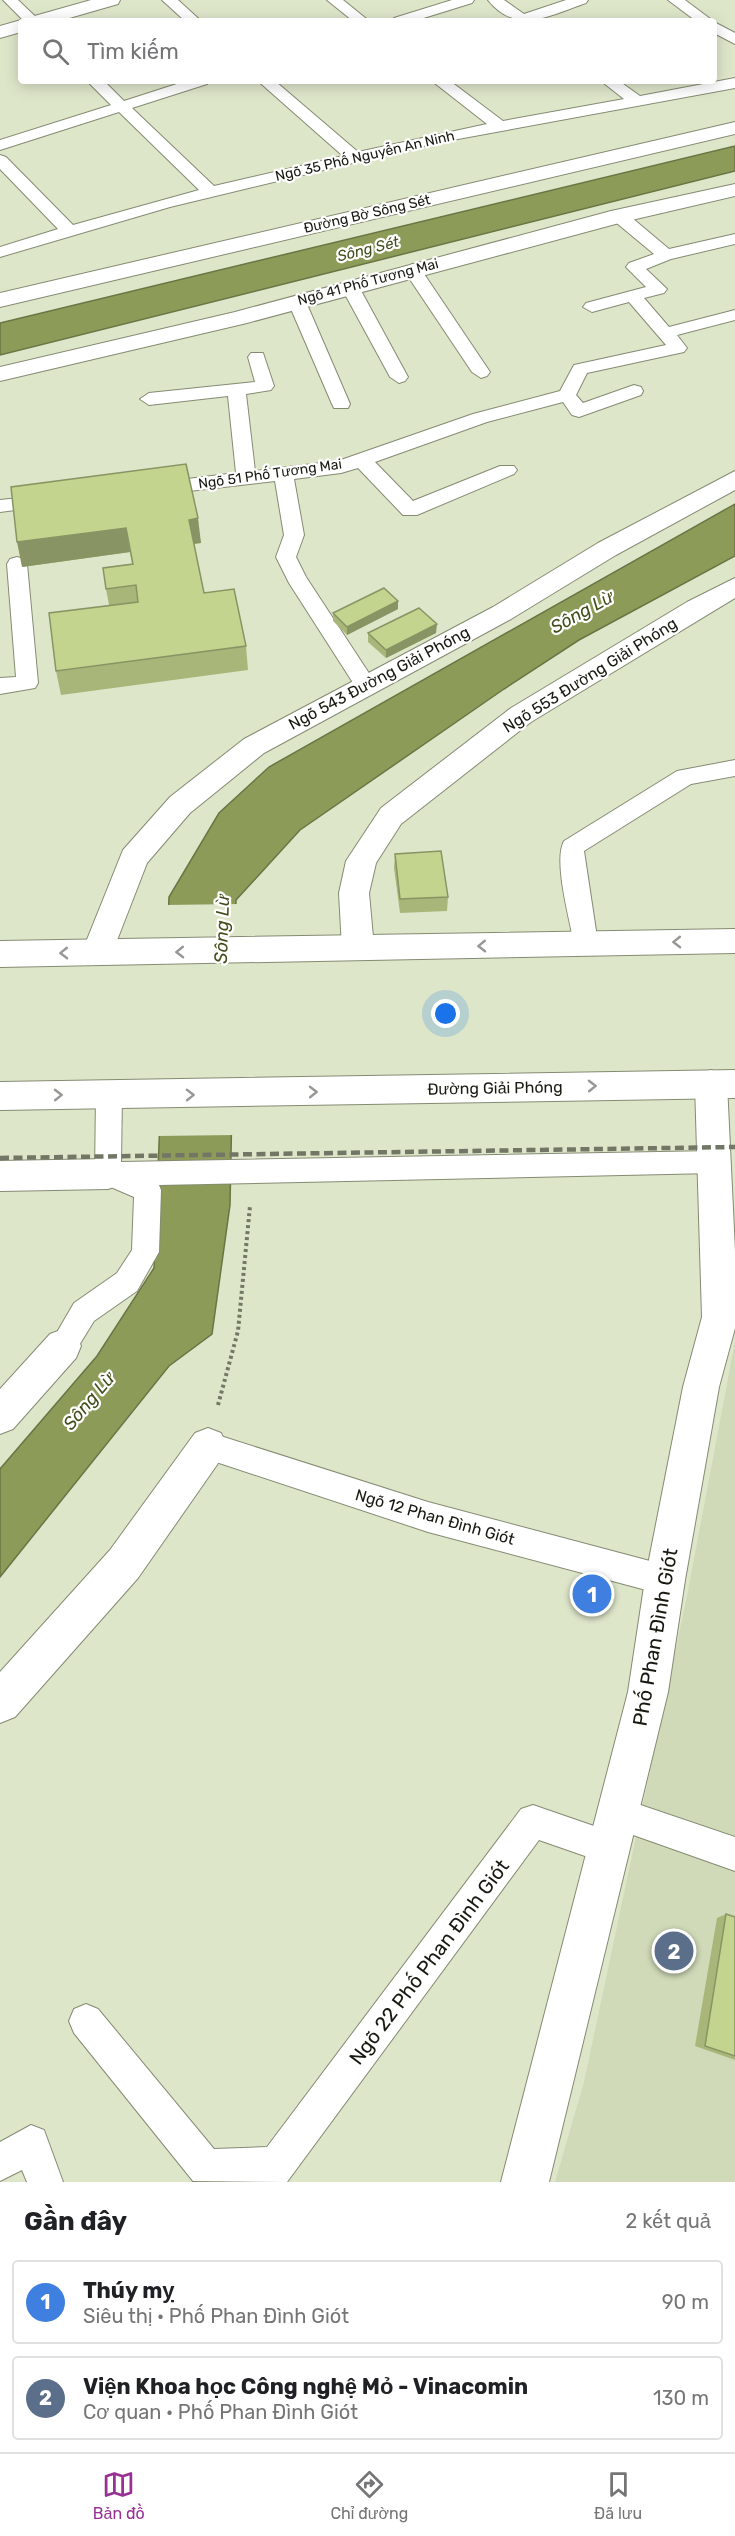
<!DOCTYPE html>
<html lang="vi">
<meta charset="utf-8">
<style>
:root{--surface:#fff;--page:#f6f6f6;--text:#202124;--muted:#757577;--line:#e0e0e0;--accent:#993195}
body{margin:0;font-family:Rubik,sans-serif;background:var(--page);color:var(--text)}
.you{position:absolute;left:446px;top:1014px;width:21px;height:21px;margin:-15px;border:4px solid #fff;border-radius:50%;background:#1a73e8;box-shadow:0 0 0 9px #1a73e833}
.badge{display:grid;place-items:center;width:39px;height:39px;border-radius:50%;background:var(--accent);color:#fff;font-size:20px;font-weight:700}
.pin{position:absolute;translate:-50% -50%;border:3px solid #fff;box-shadow:0 2px 6px #0006}
.list{margin:0;padding:0;list-style:none}
h2{display:flex;justify-content:space-between;align-items:center;height:78px;margin:0;padding:0 24px;font-size:26px}
h2 small{font-size:20px;font-weight:400;color:var(--muted)}
.list li{display:grid;grid-template-columns:39px 1fr auto;gap:18px;align-items:center;box-sizing:border-box;height:84px;margin:0 12px 12px;padding:0 12px;border:2px solid var(--line);border-radius:6px}
.list b{display:block;font-size:22px;white-space:nowrap}
.list p{margin:0;font-size:20px;white-space:nowrap;color:var(--muted)}
.list em{font-size:20px;font-style:normal;color:var(--muted)}
.icon{flex:none;width:33px;height:33px;fill:none;stroke:currentColor;stroke-width:2;stroke-linecap:round;stroke-linejoin:round}
.map{position:relative;flex:none;width:735px;height:2182px;overflow:hidden}
.search{position:absolute;background:var(--surface);box-shadow:0 3px 15px #0003;left:18px;right:18px;top:18px;height:66px;display:flex;align-items:center;gap:15px;box-sizing:border-box;padding:0 21px;border-radius:6px;color:var(--muted);font-size:22px}
.sheet{height:270px;background:var(--surface)}
nav{display:flex;justify-content:space-around;align-items:center;box-sizing:border-box;height:84px;border-top:2px solid var(--line);background:var(--surface);font-size:16px;color:var(--muted)}
nav a{display:grid;justify-items:center;gap:3px}
nav .on{color:var(--accent)}
.map>svg:first-child{display:block}
</style>
<div class="map">
<svg width="735" height="2182" viewBox="0 0 735 2182">
<rect width="100%" height="100%" fill="#dee6ca"/>
<polygon fill="#d0dab8" points="735,1341 735,2182 555,2182 584,2082 688,1591"/>
<g fill="#8c9c58" stroke="#697543" stroke-width="1.5">
<polygon points="735,146 735,171 0,355 0,323"/>
<polygon points="735,504 735,556 579,640 504,689 300,830 236,900 230,1205 212,1334 169,1366 0,1577 0,1469 97,1356 154,1268 169,897 219,813 269,767"/>
</g>
<polygon fill="#dee6ca" points="239,904 234,1135 156,1136 165,905"/>
<g fill="none" stroke-linecap="round" stroke-linejoin="round">
<g stroke="#848b72" stroke-width="2">
<g id="lane">
<polygon points="3,0 18,0 40,21 24,21"/>
<polygon points="162,0 178,0 201,21 185,21"/>
<polygon points="327,0 343,0 369,21 353,21"/>
<polygon points="452,0 474,0 472,3 414,21 392,21 394,18"/>
<path d="M488,0H504L524,14L566,0H588L586,3C550,15 517,36 488,0Z"/>
<polygon points="668,0 685,0 713,21 696,21"/>
<polygon points="714,22 735,33 735,44 714,33"/>
<polygon points="735,78 735,88 436,143 170,207 0,257 0,247 58,229 0,169 0,155 6,157 73,225 199,190 119,112 0,150 0,140 111,105 87,81 104,81 124,101 186,81 210,81 207,84 132,108 214,186 343,156 258,81 275,81 358,152 487,124 432,81 450,81 503,121 624,99 601,81 619,81 640,96"/>
<polygon points="619,211 625,212 669,249 735,234 735,244 671,259 646,269 667,289 664,293 644,298 669,327 735,310 735,320 677,335 687,348 684,352 587,373 576,395 583,403 634,385 641,387 643,391 641,395 579,417 572,415 563,402 487,422 375,462 413,501 500,466 514,466 517,470 514,474 417,515 403,515 358,468 341,473 294,479 304,535 296,557 306,577 376,684 373,689 365,692 357,689 289,583 276,557 284,535 275,481 155,495 148,493 145,489 148,485 155,483 236,473 228,396 149,405 140,399 149,393 255,382 248,357 251,353 263,353 274,386 271,390 246,394 255,471 338,461 473,414 560,391 574,365 666,345 629,302 592,312 583,307 586,303 646,287 626,267 629,263 654,254 613,220 611,216"/>
<polygon points="412,264 418,265 490,372 487,376 481,378 472,372 403,269"/>
<polygon points="350,282 359,287 408,377 405,381 399,383 390,377 341,287"/>
<polygon points="297,297 306,302 350,404 348,408 334,408 332,404 288,302"/>
<polygon points="47,495 54,497 57,501 54,505 0,512 0,500"/>
<polygon points="17,557 24,559 27,564 38,683 35,688 0,694 0,678 16,677 7,564 10,559"/>
<path d="M735,760V776L691,784L584,851L598,944L594,951L586,954L578,951L574,944C570,920 553,861 564,841L677,771Z"/>
<polygon points="109,1084 118,1087 122,1095 121,1162 714,1151 723,1154 727,1162 723,1170 714,1173 159,1185 161,1190 159,1252 137,1291 94,1321 73,1355 63,1359 53,1355 49,1346 74,1303 117,1273 132,1250 134,1197 99,1182 95,1174 96,1095 100,1087"/>
<polygon points="208,1432 428,1502 665,1565 676,1569 680,1580 676,1591 665,1595 428,1532 198,1456 193,1446 198,1436"/>
<polygon points="617,1797 735,1837 735,1871 605,1825 601,1813 605,1801"/>
<polygon points="533,1805 620,1835 625,1847 620,1859 608,1864 539,1840 287,2182 193,2181 74,2033 69,2021 74,2009 86,2004 98,2009 214,2149 267,2147 521,1809"/>
<polygon points="31,2125 44,2130 63,2182 27,2182 22,2170 0,2181 0,2142"/>
</g>
</g>
<g stroke="#848b72" stroke-width="2">
<g id="street">
<polygon points="735,471 735,490 616,555 511,619 264,753 190,813 147,863 109,961 98,964 87,961 82,952 123,850 170,797 244,739 493,607 598,543"/>
<polygon points="711,1070 723,1074 727,1084 735,1251 735,1328 719,1387 685,1580 668,1692 549,2182 501,2182 628,1692 645,1580 683,1387 702,1317 695,1084 699,1074"/>
<polygon points="108,1159 120,1163 125,1174 120,1185 108,1189 0,1191 0,1161"/>
<polygon points="63,1329 76,1334 81,1346 76,1358 13,1429 0,1434 0,1389 50,1334"/>
<polygon points="208,1428 221,1433 227,1446 221,1459 138,1578 15,1717 0,1723 0,1672 110,1550 195,1433"/>
</g>
</g>
<g stroke="#848b72" stroke-width="2">
<g id="secondary">
<polygon points="91,0 120,0 118,4 59,21 29,21 31,17"/>
<polygon points="21,20 24,21 21,21 21,32 0,38 0,26"/>
<polygon points="735,122 735,134 0,307 0,293"/>
<polygon points="735,184 735,196 623,222 247,323 0,381 0,367 235,312 611,211"/>
<polygon points="735,578 735,598 531,722 401,824 376,863 369,893 374,948 369,957 358,960 347,957 342,948 339,893 346,861 381,808 511,708 687,602"/>
</g>
</g>
<g stroke="#848b72" stroke-width="2">
<g id="primary">
<polygon points="735,929 735,953 0,967 0,941"/>
<polygon points="735,1070 735,1098 0,1110 0,1082"/>
</g>
</g>
<polyline stroke="#737866" stroke-width="4" stroke-dasharray="3 3" stroke-linecap="butt" points="218,1405 238,1331 250,1206"/>
<use href="#lane" fill="#fff" fill-rule="evenodd"/>
<use href="#street" fill="#fff" fill-rule="evenodd"/>
<use href="#secondary" fill="#fff" fill-rule="evenodd"/>
<use href="#primary" fill="#fff" fill-rule="evenodd"/>
<polyline stroke="#717665" stroke-width="4.5" stroke-dasharray="9 4.5" stroke-linecap="butt" points="0,1158 735,1147"/>
</g>
<g fill="#a8b67a">
<polygon points="186,464 201,543 194,544 204,593 246,646 248,670 61,695 56,671 109,605 106,589 132,564 130,552 22,567"/>
<polygon points="398,609 347,635 333,621 333,613"/>
<polygon points="368,633 436,633 386,658 368,642"/>
<polygon points="395,854 448,897 447,911 400,913 394,868"/>
<polygon points="726,1914 735,1917 735,2060 695,2046 717,1918"/>
</g>
<g fill="#889463">
<polygon points="198,518 201,543 191,544 189,520"/>
<polygon points="126,528 130,552 22,567 17,542"/>
<polygon points="398,601 398,609 347,635 347,627"/>
<polygon points="437,624 436,633 386,658 386,650"/>
</g>
<g fill="#c3d48e" stroke="#889463" stroke-width="1.5">
<polygon points="186,464 198,518 189,520 204,593 234,589 246,646 56,671 49,613 138,602 136,585 106,589 103,568 133,564 126,528 17,542 11,487"/>
<polygon points="384,588 398,601 347,627 333,613"/>
<polygon points="419,608 437,624 386,650 368,633"/>
<polygon points="441,851 448,897 400,899 395,854"/>
<polygon points="726,1914 735,1917 735,2056 705,2046"/>
</g>
<defs><path id="oneway-chevron" d="M-2-3.5L2.5 0L-2 3.5" fill="none" stroke-width="1.6" stroke-linecap="round" stroke-linejoin="round" transform="scale(1.5)"/></defs>
<g stroke="#979894">
<use href="#oneway-chevron" transform="translate(677 942) rotate(179)"/>
<use href="#oneway-chevron" transform="translate(482 946) rotate(179)"/>
<use href="#oneway-chevron" transform="translate(180 952) rotate(179)"/>
<use href="#oneway-chevron" transform="translate(64 953) rotate(179)"/>
<use href="#oneway-chevron" transform="translate(592 1086) rotate(-1)"/>
<use href="#oneway-chevron" transform="translate(313 1092) rotate(-1)"/>
<use href="#oneway-chevron" transform="translate(58 1095) rotate(-1)"/>
<use href="#oneway-chevron" transform="translate(190 1095) rotate(-1)"/>
</g>
<g text-anchor="middle" dominant-baseline="central" stroke-width="4.5" stroke-linejoin="round" paint-order="stroke">
<g font-size="14" fill="#181a11" stroke="#fff">
<text transform="translate(365 156) rotate(-13)">Ngõ 35 Phố Nguyễn An Ninh</text>
<text transform="translate(367 214) rotate(-13)">Đường Bờ Sông Sét</text>
<text transform="translate(368 282) rotate(-15)">Ngõ 41 Phố Tương Mai</text>
<text transform="translate(270 474) rotate(-8)">Ngõ 51 Phố Tương Mai</text>
</g>
<g font-size="15" font-style="italic" fill="#424d1a" stroke="#fff">
<text transform="translate(368 249) rotate(-14)">Sông Sét</text>
</g>
<g font-size="16" fill="#181a11" stroke="#fff">
<text transform="translate(590 675) rotate(-32)">Ngõ 553 Đường Giải Phóng</text>
<text transform="translate(379 678) rotate(-28)">Ngõ 543 Đường Giải Phóng</text>
<text transform="translate(495 1088) rotate(-1)">Đường Giải Phóng</text>
<text transform="translate(435 1517) rotate(16)">Ngõ 12 Phan Đình Giót</text>
</g>
<g font-size="18" font-style="italic" fill="#424d1a" stroke="#fff">
<text transform="translate(582 612) rotate(-29)">Sông Lừ</text>
<text transform="translate(222 929) rotate(-88)">Sông Lừ</text>
<text transform="translate(89 1401) rotate(-50)">Sông Lừ</text>
</g>
<g font-size="20" fill="#181a11" stroke="#fff">
<text transform="translate(655 1637) rotate(-80)">Phố Phan Đình Giót</text>
<text transform="translate(429 1962) rotate(-53)">Ngõ 22 Phố Phan Đình Giót</text>
</g>
</g>
</svg>
<div class="you"></div>
<div class="pin badge" style="left:592px;top:1594px;background:#3f7fe0">1</div>
<div class="pin badge" style="left:674px;top:1951px;background:#5c6f8a">2</div>
<div class="search"><svg class="icon" aria-label="search" viewBox="0 0 24 24"><circle cx="10" cy="10" r="6"/><path d="M15 15l6 6"/></svg>Tìm kiếm</div>
</div>
<section class="sheet">
<h2>Gần đây<small>2 kết quả</small></h2>
<ul class="list">
<li><span class="badge" style="background:#3f7fe0">1</span><div><b>Thúy mỵ</b><p>Siêu thị · Phố Phan Đình Giót</p></div><em>90 m</em></li>
<li><span class="badge" style="background:#5c6f8a">2</span><div><b>Viện Khoa học Công nghệ Mỏ - Vinacomin</b><p>Cơ quan · Phố Phan Đình Giót</p></div><em>130 m</em></li>
</ul>
</section>
<nav>
<a class="on"><svg class="icon" aria-label="map" viewBox="0 0 24 24"><path d="M3 6l6-2 6 2 6-2v14l-6 2-6-2-6 2zM9 4v14M15 6v14"/></svg>Bản đồ</a>
<a><svg class="icon" aria-label="directions" viewBox="0 0 24 24"><path d="M12 3l9 9-9 9-9-9zM9 14v-3h6M13 9l2 2-2 2"/></svg>Chỉ đường</a>
<a><svg class="icon" aria-label="saved" viewBox="0 0 24 24"><path d="M7 4h10v16l-5-4-5 4z"/></svg>Đã lưu</a>
</nav>
